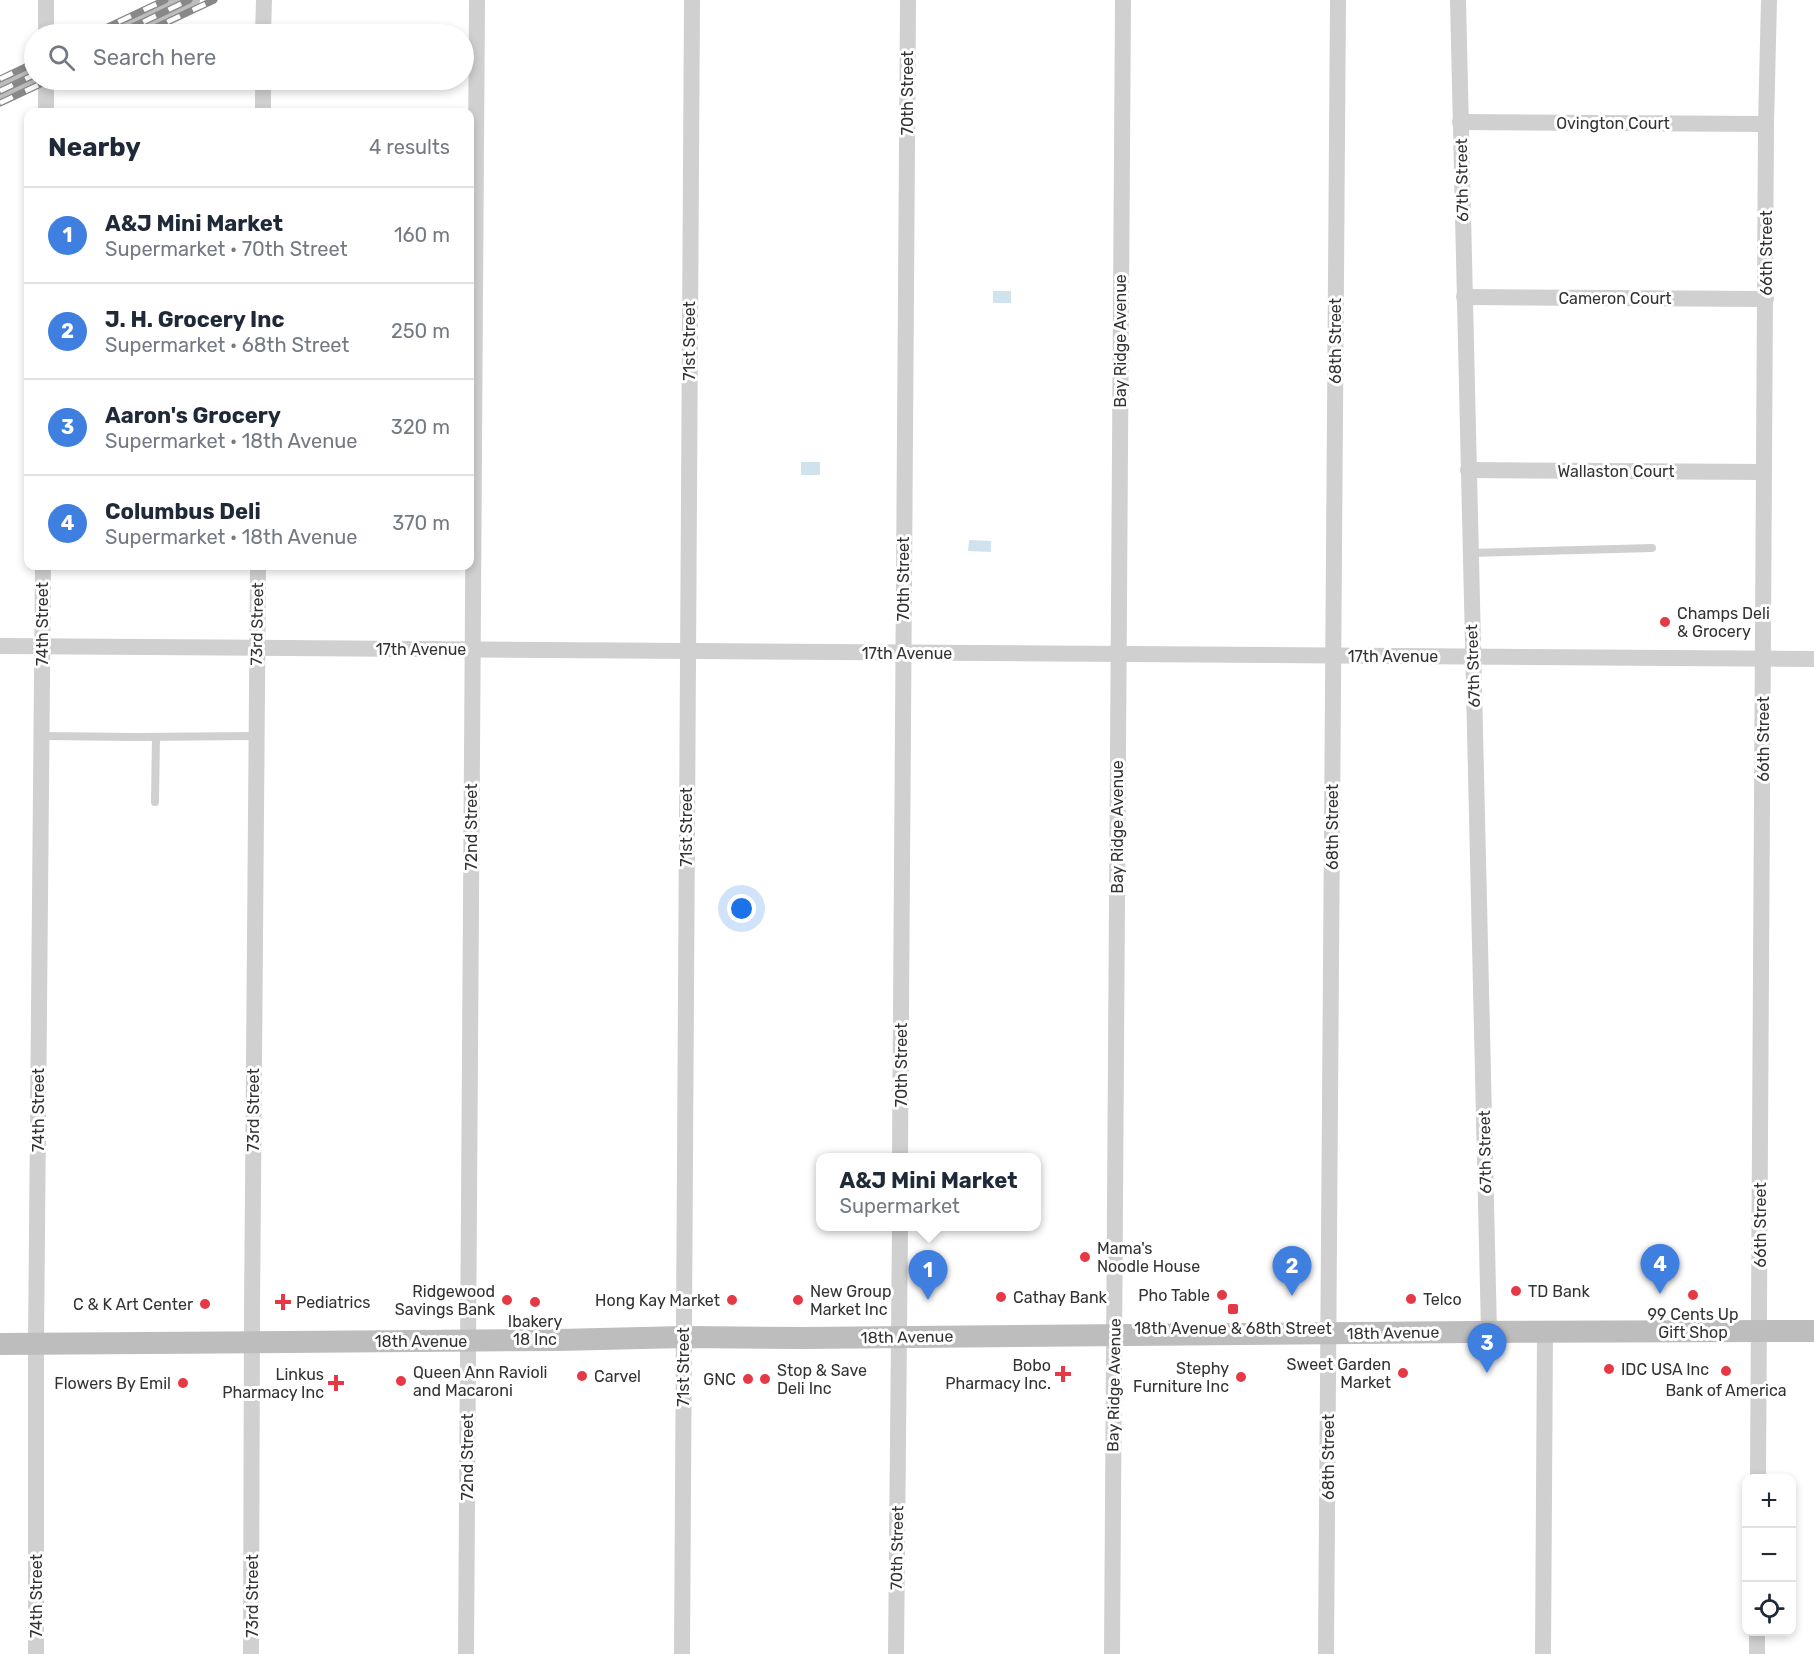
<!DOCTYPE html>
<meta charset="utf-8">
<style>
:root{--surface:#fff;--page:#f6f6f7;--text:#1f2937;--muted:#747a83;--line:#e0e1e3;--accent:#0f766e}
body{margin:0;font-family:Rubik,sans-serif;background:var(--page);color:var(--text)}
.controls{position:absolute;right:18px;bottom:18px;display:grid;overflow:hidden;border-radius:12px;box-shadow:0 3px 9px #0003}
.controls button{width:54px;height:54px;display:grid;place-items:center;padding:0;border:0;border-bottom:2px solid var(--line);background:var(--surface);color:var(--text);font:30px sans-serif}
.you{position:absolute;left:742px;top:909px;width:21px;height:21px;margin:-15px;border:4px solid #fff;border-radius:50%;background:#1a73e8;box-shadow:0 0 0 9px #1a73e833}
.badge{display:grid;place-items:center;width:39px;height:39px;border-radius:50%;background:var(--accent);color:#fff;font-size:20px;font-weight:700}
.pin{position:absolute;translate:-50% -50px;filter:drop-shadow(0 2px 3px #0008)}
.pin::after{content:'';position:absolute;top:32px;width:21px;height:18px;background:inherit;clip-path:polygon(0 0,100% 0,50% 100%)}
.popup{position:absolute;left:816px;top:1153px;width:225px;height:78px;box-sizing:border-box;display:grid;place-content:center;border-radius:12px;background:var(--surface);filter:drop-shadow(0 2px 4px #0005);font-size:20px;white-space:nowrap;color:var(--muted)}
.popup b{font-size:22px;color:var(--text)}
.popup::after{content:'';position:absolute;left:50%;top:100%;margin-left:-12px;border:12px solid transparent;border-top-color:var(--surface)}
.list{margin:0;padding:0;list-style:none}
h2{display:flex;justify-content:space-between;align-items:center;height:78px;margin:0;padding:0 24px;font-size:26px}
h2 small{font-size:20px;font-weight:400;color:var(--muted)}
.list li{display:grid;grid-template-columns:39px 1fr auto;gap:18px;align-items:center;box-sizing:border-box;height:96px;padding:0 24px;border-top:2px solid var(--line)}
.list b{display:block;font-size:22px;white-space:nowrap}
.list p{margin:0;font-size:20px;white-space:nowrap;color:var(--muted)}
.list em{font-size:20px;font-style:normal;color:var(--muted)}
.icon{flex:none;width:33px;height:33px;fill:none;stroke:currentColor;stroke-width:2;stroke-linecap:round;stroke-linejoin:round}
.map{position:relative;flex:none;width:1814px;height:1654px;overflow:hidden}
.search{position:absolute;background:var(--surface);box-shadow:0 3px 9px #0003;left:24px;top:24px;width:450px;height:66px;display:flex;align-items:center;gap:15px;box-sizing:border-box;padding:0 21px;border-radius:33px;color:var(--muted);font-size:22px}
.panel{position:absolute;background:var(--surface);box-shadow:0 3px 9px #0003;left:24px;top:108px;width:450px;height:462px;border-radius:12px}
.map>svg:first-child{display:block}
</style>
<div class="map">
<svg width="1814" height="1654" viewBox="0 0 1814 1654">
<rect width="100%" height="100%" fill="#fff"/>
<g fill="#cfe2ee">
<rect x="993" y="291" width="18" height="12"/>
<rect x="801" y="462" width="19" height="13"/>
<polygon points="969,540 991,541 991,552 968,551"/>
</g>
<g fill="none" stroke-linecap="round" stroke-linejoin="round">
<g stroke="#cdcdcd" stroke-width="3" stroke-dasharray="3 3" stroke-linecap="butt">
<polyline points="68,34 68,29"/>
<polyline points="67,83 67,80"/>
</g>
<g stroke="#d0d0d0" stroke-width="8">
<polyline points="1470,553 1652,548"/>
<polyline points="41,736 135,737 256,736"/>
<polyline points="155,802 156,737"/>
</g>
<g stroke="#d0d0d0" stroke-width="16">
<polyline points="1458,0 1489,1332"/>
<polyline points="46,34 46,0"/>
<polyline points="263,34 264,0"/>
<polyline points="46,112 46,80"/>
<polyline points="263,112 263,80"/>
<polyline points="1460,122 1766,124"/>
<polyline points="1464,297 1766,299"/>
<polyline points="1468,470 1764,472"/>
<polyline points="0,646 1814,659"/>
<polyline points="900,1158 908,0"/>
<polyline points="1758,1478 1766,124 1769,0"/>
<polyline points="36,1654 36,1344 43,566"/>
<polyline points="251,1654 252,1312 258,566"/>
<polyline points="466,1654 477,0"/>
<polyline points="682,1654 692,0"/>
<polyline points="896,1654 900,1226"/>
<polyline points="1112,1654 1123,0"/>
<polyline points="1326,1654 1338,0"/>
<polyline points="1543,1654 1545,1332"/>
<polyline points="1757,1654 1757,1632"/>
</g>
<g stroke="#bdbdbd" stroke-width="22">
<polyline points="120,34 189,0"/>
<polyline points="0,93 34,76"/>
<polyline points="0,1344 558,1340 684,1337 803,1338 1471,1332 1814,1331"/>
</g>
<g stroke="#888" stroke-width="7">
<g id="rail">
<polyline points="93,34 165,0"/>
<polyline points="118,34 189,0"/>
<polyline points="142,34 214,0"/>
<polyline points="0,79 34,63"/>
<polyline points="0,91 34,75"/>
<polyline points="0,103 49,80"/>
</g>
</g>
<use href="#rail" stroke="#fff" stroke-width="4.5" stroke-dasharray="14" stroke-linecap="butt"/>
</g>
<g fill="#e63946" stroke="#fff" stroke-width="2">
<circle cx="1665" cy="622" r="6"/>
<circle cx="1085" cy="1257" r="6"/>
<circle cx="1516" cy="1291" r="6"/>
<circle cx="1222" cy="1295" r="6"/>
<circle cx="1693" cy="1295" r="6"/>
<circle cx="1001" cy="1297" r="6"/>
<circle cx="1411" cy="1299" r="6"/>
<circle cx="507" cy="1300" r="6"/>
<circle cx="732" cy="1300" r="6"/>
<circle cx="798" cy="1300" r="6"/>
<path d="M280 1293h6v6h6v6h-6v6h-6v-6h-6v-6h6z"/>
<circle cx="535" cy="1302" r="6"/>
<circle cx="205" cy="1304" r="6"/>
<rect x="1227" y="1303" width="12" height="12" rx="3"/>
<circle cx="1609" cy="1369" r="6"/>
<circle cx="1726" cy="1371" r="6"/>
<circle cx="1403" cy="1373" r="6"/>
<path d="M1060 1365h6v6h6v6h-6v6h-6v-6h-6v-6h6z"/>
<circle cx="582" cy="1376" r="6"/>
<circle cx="1241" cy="1377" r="6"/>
<circle cx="748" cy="1379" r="6"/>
<circle cx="765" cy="1379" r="6"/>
<circle cx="401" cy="1381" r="6"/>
<circle cx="183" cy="1383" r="6"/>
<path d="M333 1374h6v6h6v6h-6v6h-6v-6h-6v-6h6z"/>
</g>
<g text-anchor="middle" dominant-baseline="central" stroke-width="6" stroke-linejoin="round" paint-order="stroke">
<g font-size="16" fill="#333" stroke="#fff">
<text transform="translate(907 93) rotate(-90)">70th Street</text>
<text x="1613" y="123">Ovington Court</text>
<text transform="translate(1462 180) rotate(-91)">67th Street</text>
<text transform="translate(1766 253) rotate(-90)">66th Street</text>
<text x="1615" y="298">Cameron Court</text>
<text transform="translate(689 341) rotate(-90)">71st Street</text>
<text transform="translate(1120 341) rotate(-90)">Bay Ridge Avenue</text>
<text transform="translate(1335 341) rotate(-90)">68th Street</text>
<text x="1616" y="471">Wallaston Court</text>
<text transform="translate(903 579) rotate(-90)">70th Street</text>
<text transform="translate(42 624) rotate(-90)">74th Street</text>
<text transform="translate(257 624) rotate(-89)">73rd Street</text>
<text x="421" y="649">17th Avenue</text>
<text x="907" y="653">17th Avenue</text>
<text x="1393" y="656">17th Avenue</text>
<text transform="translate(1473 666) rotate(-92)">67th Street</text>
<text transform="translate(1763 739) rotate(-90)">66th Street</text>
<text transform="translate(471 827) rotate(-90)">72nd Street</text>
<text transform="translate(686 827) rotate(-90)">71st Street</text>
<text transform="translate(1117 827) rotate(-90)">Bay Ridge Avenue</text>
<text transform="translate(1332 827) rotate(-90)">68th Street</text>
<text transform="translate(901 1065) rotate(-90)">70th Street</text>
<text transform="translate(38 1110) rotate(-90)">74th Street</text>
<text transform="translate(253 1110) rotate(-90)">73rd Street</text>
<text transform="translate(1485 1152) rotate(-91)">67th Street</text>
<text transform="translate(1760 1225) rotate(-90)">66th Street</text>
<text transform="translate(1393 1333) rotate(-1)">18th Avenue</text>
<text transform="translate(907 1337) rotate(-1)">18th Avenue</text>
<text x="421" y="1341">18th Avenue</text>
<text transform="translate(683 1367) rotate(-90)">71st Street</text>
<text transform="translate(1114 1385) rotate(-89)">Bay Ridge Avenue</text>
<text transform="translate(467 1457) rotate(-90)">72nd Street</text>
<text transform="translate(1328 1457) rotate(-90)">68th Street</text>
<text transform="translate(897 1548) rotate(-89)">70th Street</text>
<text transform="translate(36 1596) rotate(-90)">74th Street</text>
<text transform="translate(252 1596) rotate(-90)">73rd Street</text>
</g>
<g font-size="16" fill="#333" stroke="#fff" text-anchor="start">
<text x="1677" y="613">Champs Deli<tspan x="1677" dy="18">&amp; Grocery</tspan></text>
<text x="1097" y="1248">Mama's<tspan x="1097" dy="18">Noodle House</tspan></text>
<text x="495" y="1291" text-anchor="end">Ridgewood<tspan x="495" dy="18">Savings Bank</tspan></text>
<text x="810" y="1291">New Group<tspan x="810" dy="18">Market Inc</tspan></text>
<text x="1528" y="1291">TD Bank</text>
<text x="1210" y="1295" text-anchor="end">Pho Table</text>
<text x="1013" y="1297">Cathay Bank</text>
<text x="1423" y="1299">Telco</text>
<text x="720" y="1300" text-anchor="end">Hong Kay Market</text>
<text x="296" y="1302">Pediatrics</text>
<text x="193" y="1304" text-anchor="end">C &amp; K Art Center</text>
<text x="1693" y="1314" text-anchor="middle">99 Cents Up<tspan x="1693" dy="18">Gift Shop</tspan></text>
<text x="535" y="1321" text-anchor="middle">Ibakery<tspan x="535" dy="18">18 Inc</tspan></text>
<text x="1233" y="1328" text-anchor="middle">18th Avenue &amp; 68th Street</text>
<text x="1391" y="1364" text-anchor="end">Sweet Garden<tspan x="1391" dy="18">Market</tspan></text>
<text x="1051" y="1365" text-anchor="end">Bobo<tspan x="1051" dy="18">Pharmacy Inc.</tspan></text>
<text x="1229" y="1368" text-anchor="end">Stephy<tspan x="1229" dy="18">Furniture Inc</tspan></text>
<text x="1621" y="1369">IDC USA Inc</text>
<text x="777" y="1370">Stop &amp; Save<tspan x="777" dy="18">Deli Inc</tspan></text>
<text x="413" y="1372">Queen Ann Ravioli<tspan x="413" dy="18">and Macaroni</tspan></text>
<text x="324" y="1374" text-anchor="end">Linkus<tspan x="324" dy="18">Pharmacy Inc</tspan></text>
<text x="594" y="1376">Carvel</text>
<text x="736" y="1379" text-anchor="end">GNC</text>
<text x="171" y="1383" text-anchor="end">Flowers By Emil</text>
<text x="1726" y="1390" text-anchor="middle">Bank of America</text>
</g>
</g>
</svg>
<div class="controls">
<button>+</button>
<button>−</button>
<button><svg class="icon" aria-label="locate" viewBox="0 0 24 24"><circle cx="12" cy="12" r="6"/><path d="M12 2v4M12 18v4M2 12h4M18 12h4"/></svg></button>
</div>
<div class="you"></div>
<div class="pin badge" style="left:928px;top:1300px;background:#3f7fe0">1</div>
<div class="popup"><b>A&amp;J Mini Market</b>Supermarket</div>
<div class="pin badge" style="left:1292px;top:1296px;background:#3f7fe0">2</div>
<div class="pin badge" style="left:1487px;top:1373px;background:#3f7fe0">3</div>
<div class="pin badge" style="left:1660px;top:1294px;background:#3f7fe0">4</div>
<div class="search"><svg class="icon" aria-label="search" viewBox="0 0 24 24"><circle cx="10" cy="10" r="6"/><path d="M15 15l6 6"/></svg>Search here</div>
<section class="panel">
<h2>Nearby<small>4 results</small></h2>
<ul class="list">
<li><span class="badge" style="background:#3f7fe0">1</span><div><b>A&amp;J Mini Market</b><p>Supermarket · 70th Street</p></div><em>160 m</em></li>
<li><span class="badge" style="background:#3f7fe0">2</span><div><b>J. H. Grocery Inc</b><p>Supermarket · 68th Street</p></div><em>250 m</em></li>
<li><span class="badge" style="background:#3f7fe0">3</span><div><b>Aaron's Grocery</b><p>Supermarket · 18th Avenue</p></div><em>320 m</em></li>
<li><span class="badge" style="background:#3f7fe0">4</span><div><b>Columbus Deli</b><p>Supermarket · 18th Avenue</p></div><em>370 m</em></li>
</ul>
</section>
</div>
